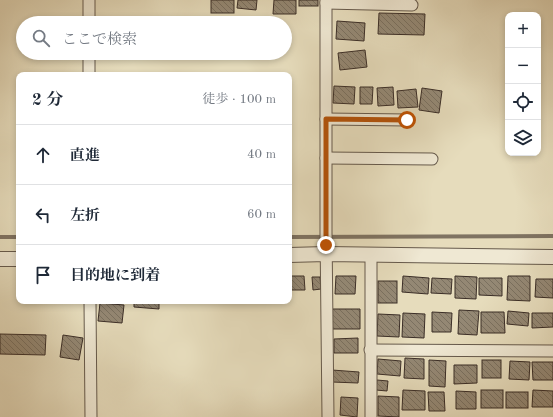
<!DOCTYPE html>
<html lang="ja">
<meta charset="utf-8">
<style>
:root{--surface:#fff;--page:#f2f2f3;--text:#1f2937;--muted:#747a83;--line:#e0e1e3}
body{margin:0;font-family:"Old Standard TT","Noto Serif JP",serif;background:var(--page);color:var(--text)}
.controls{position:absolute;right:12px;top:12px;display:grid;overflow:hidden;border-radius:8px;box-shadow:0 2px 6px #0003}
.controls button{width:36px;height:36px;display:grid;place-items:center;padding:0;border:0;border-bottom:1px solid var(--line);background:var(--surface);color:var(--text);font:20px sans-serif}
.stop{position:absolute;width:12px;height:12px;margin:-9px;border:3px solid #b45309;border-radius:50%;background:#fff}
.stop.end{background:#b45309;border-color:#fff;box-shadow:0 1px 4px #0008}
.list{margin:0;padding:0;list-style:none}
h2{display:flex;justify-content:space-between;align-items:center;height:52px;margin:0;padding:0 16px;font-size:17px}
h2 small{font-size:13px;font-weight:400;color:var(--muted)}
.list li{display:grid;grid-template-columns:26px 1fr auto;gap:12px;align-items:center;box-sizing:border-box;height:60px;padding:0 16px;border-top:1px solid var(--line)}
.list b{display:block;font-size:15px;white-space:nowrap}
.list em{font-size:13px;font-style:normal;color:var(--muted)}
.icon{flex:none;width:22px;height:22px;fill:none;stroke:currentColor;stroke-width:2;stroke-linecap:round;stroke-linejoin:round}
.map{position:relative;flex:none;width:553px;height:417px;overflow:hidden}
.search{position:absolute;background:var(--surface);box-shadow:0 2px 6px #0003;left:16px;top:16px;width:276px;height:44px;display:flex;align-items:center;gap:10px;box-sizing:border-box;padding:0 14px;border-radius:22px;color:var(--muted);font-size:15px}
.panel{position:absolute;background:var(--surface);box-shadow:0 2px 6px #0003;left:16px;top:72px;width:276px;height:232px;border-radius:8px}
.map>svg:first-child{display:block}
</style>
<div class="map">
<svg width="553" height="417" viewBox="0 0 553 417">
<defs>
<pattern id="building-back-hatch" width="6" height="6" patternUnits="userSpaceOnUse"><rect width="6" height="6" fill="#948874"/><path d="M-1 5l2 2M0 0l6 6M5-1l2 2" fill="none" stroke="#7a705f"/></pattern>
</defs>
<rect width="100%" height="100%" fill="#e6dcbc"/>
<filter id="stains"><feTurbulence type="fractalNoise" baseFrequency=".005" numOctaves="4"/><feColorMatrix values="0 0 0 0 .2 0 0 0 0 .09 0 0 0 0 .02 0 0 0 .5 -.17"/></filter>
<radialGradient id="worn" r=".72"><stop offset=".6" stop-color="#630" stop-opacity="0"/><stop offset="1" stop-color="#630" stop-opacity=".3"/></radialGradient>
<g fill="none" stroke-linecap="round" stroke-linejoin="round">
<g stroke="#7f7362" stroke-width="4">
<polyline points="0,237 19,237"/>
<polyline points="289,237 553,236"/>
</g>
</g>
<g fill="url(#building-back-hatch)" stroke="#3b2e27">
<rect x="211" y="0" width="23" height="13"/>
<polygon points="238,0 257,0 256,10 237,8"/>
<polygon points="274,0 296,0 296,14 273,14"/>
<rect x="299" y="0" width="19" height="6"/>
<polygon points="379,13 425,14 424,35 378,34"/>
<polygon points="337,21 365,23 364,41 336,39"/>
<polygon points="365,50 367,67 340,70 338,53"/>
<polygon points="334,86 355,87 354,104 333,103"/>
<polygon points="360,87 373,87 372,104 360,104"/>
<polygon points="393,87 394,105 378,106 377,88"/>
<polygon points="422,88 442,91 439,113 419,110"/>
<polygon points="416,89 418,107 398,108 397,91"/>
<polygon points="289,276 304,276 305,290 289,290"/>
<polygon points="336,276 356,276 355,294 335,294"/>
<polygon points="403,276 429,278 428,294 402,292"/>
<polygon points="455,276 477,277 476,299 455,298"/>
<polygon points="508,276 530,276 530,301 507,300"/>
<polygon points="312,277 320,277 321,289 313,290"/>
<polygon points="432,278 452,279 451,294 431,293"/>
<polygon points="479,278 502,278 502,296 479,295"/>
<polygon points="536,279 553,279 553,298 535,297"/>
<rect x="378" y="281" width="19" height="22"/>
<polygon points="134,301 159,301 159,309 134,307"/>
<polygon points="100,303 124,305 122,323 98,321"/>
<polygon points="331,309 360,309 360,329 332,329"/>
<polygon points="459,310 479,311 477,335 458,334"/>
<polygon points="508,311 529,313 528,326 507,324"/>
<polygon points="432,312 452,313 451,332 432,332"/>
<polygon points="481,312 504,312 505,333 481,333"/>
<polygon points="403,313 425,314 424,338 402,337"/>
<polygon points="532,313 553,313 553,327 532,328"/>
<polygon points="378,314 400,315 399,337 377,336"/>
<polygon points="0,334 46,335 45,355 0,354"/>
<polygon points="63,335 83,338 79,360 60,357"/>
<polygon points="358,338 358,353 334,353 334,339"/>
<polygon points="405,358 424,359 424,379 404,378"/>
<polygon points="378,359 401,361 400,376 377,374"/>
<polygon points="429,360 446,361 445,387 429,386"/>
<rect x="482" y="360" width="19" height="18"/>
<polygon points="510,361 530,362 529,380 509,379"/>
<polygon points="532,362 553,362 553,380 533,380"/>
<polygon points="454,365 477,365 477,383 454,384"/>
<polygon points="332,370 359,372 358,383 332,382"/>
<polygon points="377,380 388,381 387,391 376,390"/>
<polygon points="403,390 425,391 425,410 402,410"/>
<rect x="481" y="390" width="22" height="18"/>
<polygon points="533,390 553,391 553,407 532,407"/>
<polygon points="456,391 476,392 476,409 456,409"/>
<polygon points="428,392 444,392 445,411 429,411"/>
<rect x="506" y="392" width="22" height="16"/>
<polygon points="378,396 399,397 399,417 378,416"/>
<polygon points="341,397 358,398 357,417 340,415"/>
</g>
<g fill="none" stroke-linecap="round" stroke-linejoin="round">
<g stroke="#665a4c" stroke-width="13">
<g id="minor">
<polyline points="326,0 326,233 328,417"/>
<polyline points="326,3 412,5"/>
<polyline points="89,23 89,0"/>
<polyline points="89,53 89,75"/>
<polyline points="326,119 407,120"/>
<polyline points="326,158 432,159"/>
<polyline points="90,301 91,417"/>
<polyline points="370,350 553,351"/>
<polyline points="371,417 371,255"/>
</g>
</g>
<g stroke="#665a4c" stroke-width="16">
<g id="tertiary">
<polyline points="289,255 326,254 553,257"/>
<polyline points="0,259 19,259"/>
</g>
</g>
<use href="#minor" stroke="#efe8d3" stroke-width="11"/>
<use href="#tertiary" stroke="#efe8d3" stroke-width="14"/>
</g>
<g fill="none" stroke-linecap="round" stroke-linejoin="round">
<polyline stroke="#b45309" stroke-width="5" points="326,245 326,119 407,120"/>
</g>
<rect width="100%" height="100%" filter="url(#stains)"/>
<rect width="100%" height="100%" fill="url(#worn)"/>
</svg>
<div class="controls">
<button>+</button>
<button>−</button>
<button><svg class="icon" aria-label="locate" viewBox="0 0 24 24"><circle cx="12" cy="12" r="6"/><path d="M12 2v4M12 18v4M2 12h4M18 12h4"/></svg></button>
<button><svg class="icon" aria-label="layers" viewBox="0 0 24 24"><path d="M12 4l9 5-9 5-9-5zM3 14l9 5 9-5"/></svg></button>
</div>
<div class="stop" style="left:407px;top:120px"></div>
<div class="stop end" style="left:326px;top:245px"></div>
<div class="search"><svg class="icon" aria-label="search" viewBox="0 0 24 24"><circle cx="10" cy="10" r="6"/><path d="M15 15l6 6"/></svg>ここで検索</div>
<section class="panel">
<h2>2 分<small>徒歩 · 100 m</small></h2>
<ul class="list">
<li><svg class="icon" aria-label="ahead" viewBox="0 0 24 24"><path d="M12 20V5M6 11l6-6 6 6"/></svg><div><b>直進</b></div><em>40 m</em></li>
<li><svg class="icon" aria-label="left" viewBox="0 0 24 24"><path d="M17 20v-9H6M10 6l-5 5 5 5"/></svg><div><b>左折</b></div><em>60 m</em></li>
<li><svg class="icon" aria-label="arrive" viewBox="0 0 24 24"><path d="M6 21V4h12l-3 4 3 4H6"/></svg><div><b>目的地に到着</b></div></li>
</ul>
</section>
</div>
